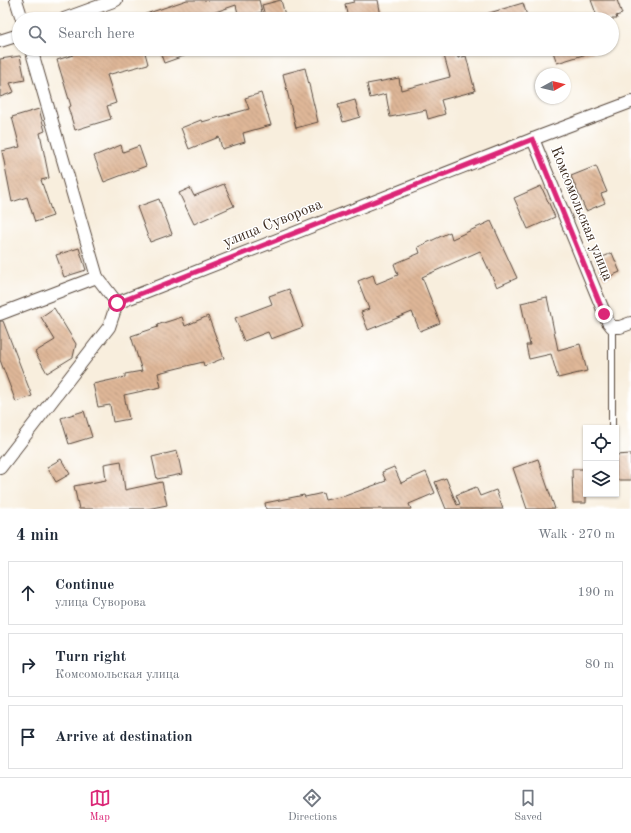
<!DOCTYPE html>
<meta charset="utf-8">
<style>
:root{--surface:#fff;--page:#f2f2f3;--text:#1f2937;--muted:#747a83;--line:#e0e1e3;--accent:#db2777}
body{margin:0;font-family:"Old Standard TT",serif;background:var(--page);color:var(--text)}
.controls{position:absolute;right:12px;bottom:12px;display:grid;overflow:hidden;border-radius:0px;box-shadow:0 1px 3px #0004}
.controls button{width:36px;height:36px;display:grid;place-items:center;padding:0;border:0;border-bottom:1px solid var(--line);background:var(--surface);color:var(--text);font:20px sans-serif}
.compass{position:absolute;left:535px;top:68px;width:36px;height:36px;border-radius:50%;background:var(--surface);box-shadow:0 1px 3px #0004;rotate:82deg}
.stop{position:absolute;width:12px;height:12px;margin:-9px;border:3px solid #db2777;border-radius:50%;background:#fff}
.stop.end{background:#db2777;border-color:#fff;box-shadow:0 1px 4px #0008}
.list{margin:0;padding:0;list-style:none}
h2{display:flex;justify-content:space-between;align-items:center;height:52px;margin:0;padding:0 16px;font-size:17px}
h2 small{font-size:13px;font-weight:400;color:var(--muted)}
.list li{display:grid;grid-template-columns:26px 1fr auto;gap:12px;align-items:center;box-sizing:border-box;height:64px;margin:0 8px 8px;padding:0 8px;border:1px solid var(--line);border-radius:0px}
.list b{display:block;font-size:15px;white-space:nowrap}
.list p{margin:0;font-size:13px;white-space:nowrap;color:var(--muted)}
.list em{font-size:13px;font-style:normal;color:var(--muted)}
.icon{flex:none;width:22px;height:22px;fill:none;stroke:currentColor;stroke-width:2;stroke-linecap:round;stroke-linejoin:round}
.map{position:relative;flex:none;width:631px;height:509px;overflow:hidden}
.search{position:absolute;background:var(--surface);box-shadow:0 1px 3px #0004;left:12px;right:12px;top:12px;height:44px;display:flex;align-items:center;gap:10px;box-sizing:border-box;padding:0 14px;border-radius:22px;color:var(--muted);font-size:15px}
.sheet{height:268px;background:var(--surface)}
nav{display:flex;justify-content:space-around;align-items:center;box-sizing:border-box;height:56px;border-top:1px solid var(--line);background:var(--surface);font-size:11px;color:var(--muted)}
nav a{display:grid;justify-items:center;gap:2px}
nav .on{color:var(--accent)}
.map>svg:first-child{display:block}
</style>
<div class="map">
<svg width="631" height="509" viewBox="0 0 631 509">
<defs>
<pattern id="building-back-hatch" width="6" height="6" patternUnits="userSpaceOnUse"><rect width="6" height="6" fill="#dfb798"/><path d="M-1 5l2 2M0 0l6 6M5-1l2 2" fill="none" stroke="#b6957b"/></pattern>
</defs>
<rect width="100%" height="100%" fill="#fff"/>
<filter id="ink" filterUnits="userSpaceOnUse"><feTurbulence type="fractalNoise" baseFrequency=".025" numOctaves="2"/><feDisplacementMap in="SourceGraphic" scale="8" xChannelSelector="R" yChannelSelector="G"/><feConvolveMatrix kernelMatrix="1 2 1 2 8 2 1 2 1" color-interpolation-filters="sRGB"/></filter>
<filter id="wash" filterUnits="userSpaceOnUse"><feTurbulence type="fractalNoise" baseFrequency=".012" numOctaves="4" result="noise"/><feDisplacementMap in="SourceGraphic" scale="16" xChannelSelector="R" yChannelSelector="G"/><feGaussianBlur stdDeviation="0.9" result="paint"/><feColorMatrix in="noise" values="0 0 0 0 0 0 0 0 0 0 0 0 0 0 0 0 0 1.4 0 .05"/><feComposite in="paint" operator="in"/></filter>
<g filter="url(#wash)">
<rect width="100%" height="100%" fill="#f8eedd"/>
<g id="blocks">
<g fill="url(#building-back-hatch)">
<polygon points="187,0 259,0 262,12 239,18 236,5 195,19 137,19 137,17"/>
<polygon points="281,0 286,19 266,19 262,5"/>
<polygon points="354,0 378,0 381,16 368,19 348,19 345,4 354,2"/>
<polygon points="591,0 617,0 622,14 616,16 617,19 598,19"/>
<polygon points="523,3 528,19 480,19 479,16"/>
<polygon points="72,49 144,49 148,64 107,75 116,103 107,106 111,119 75,130 68,107 71,106 57,60 73,55"/>
<polygon points="159,49 197,49 198,51 164,63"/>
<polygon points="456,49 458,58 466,56 475,91 441,100 445,114 428,119 426,110 390,117 386,94 370,98 367,84 399,78 401,90 450,77 443,52"/>
<polygon points="552,49 592,49 593,52 557,63"/>
<polygon points="20,56 25,80 10,83 14,92 0,97 0,59"/>
<polygon points="305,68 318,122 296,128 283,74"/>
<polygon points="261,93 271,125 243,133 245,142 222,149 219,137 189,149 181,128 201,120 202,122 249,109 245,98"/>
<polygon points="355,100 360,117 343,122 338,105"/>
<polygon points="39,109 45,131 40,133 49,178 41,180 53,216 35,222 27,197 12,202 2,151 20,147 12,117"/>
<polygon points="121,145 123,152 139,146 146,166 104,182 94,156"/>
<polygon points="596,166 607,192 601,194 605,203 586,211 571,176"/>
<polygon points="224,184 234,206 194,224 179,193 190,188 194,196"/>
<polygon points="541,186 555,217 528,229 514,198"/>
<polygon points="159,199 172,234 150,242 137,207"/>
<polygon points="491,221 517,278 497,287 480,251 422,277 440,323 420,331 412,312 368,330 361,312 369,309 358,281 373,275 376,284 398,275 394,264 420,253 418,247 450,232 452,239"/>
<polygon points="79,248 86,270 64,277 56,255"/>
<polygon points="612,253 620,272 604,279 596,260"/>
<polygon points="289,289 303,327 271,339 268,332 244,341 235,318 272,304 269,296"/>
<polygon points="547,297 558,350 580,344 587,371 558,378 551,354 529,359 526,345 530,345 521,303"/>
<polygon points="54,308 76,344 73,357 47,373 35,352 55,340 41,317"/>
<polygon points="208,316 224,358 204,366 203,362 158,373 161,387 124,395 129,419 113,422 110,405 98,407 93,384 125,377 125,374 142,371 131,336 158,327 157,325 182,317 185,326"/>
<polygon points="0,321 3,321 32,396 16,402 0,360"/>
<polygon points="84,411 92,437 69,444 61,418"/>
<polygon points="177,451 182,474 157,479 152,457"/>
<polygon points="631,454 631,480 616,480 616,455"/>
<polygon points="61,459 70,474 56,482 47,467"/>
<polygon points="538,459 555,509 527,509 513,468"/>
<polygon points="121,461 125,490 162,482 167,505 147,509 79,509 74,486 106,480 104,464"/>
<polygon points="394,467 401,483 426,472 435,493 409,504 411,509 266,509 265,503 304,495 305,497 323,493 325,500 345,496 386,481 382,472"/>
<polygon points="572,469 586,469 586,503 573,503"/>
<polygon points="446,478 457,505 460,504 456,495 476,487 480,496 496,490 503,509 446,509 435,482"/>
</g>
</g>
</g>
<g filter="url(#ink)">
<use href="#blocks" fill-opacity="0" stroke="#57473b" stroke-width="1"/>
<g fill="none" stroke-linecap="round" stroke-linejoin="round">
<g stroke="#57473b" stroke-width="8">
<polyline id="service" points="612,327 612,428"/>
</g>
<g stroke="#57473b" stroke-width="14">
<g id="minor">
<polyline points="16,0 22,19"/>
<polyline points="64,19 116,0"/>
<polyline points="0,41 19,35"/>
<polyline points="31,49 97,277 117,303"/>
<polyline points="533,139 608,322 612,327 620,327 631,323"/>
<polyline points="0,314 97,277"/>
<polyline points="0,468 109,327 117,303 533,139 631,102"/>
</g>
</g>
<use href="#service" stroke="#fff" stroke-width="6"/>
<use href="#minor" stroke="#fff" stroke-width="12"/>
</g>
</g>
<g fill="none" stroke-linecap="round" stroke-linejoin="round" filter="url(#ink)">
<polyline stroke="#db2777" stroke-width="5" points="117,303 533,139 604,314"/>
</g>
<g text-anchor="middle" dominant-baseline="central" stroke-width="3" stroke-linejoin="round" paint-order="stroke">
<g font-size="15" fill="#3b2a1e" stroke="#fff">
<text transform="translate(581 214) rotate(68)">Комсомольская улица</text>
<text transform="translate(273 224) rotate(-22)">улица Суворова</text>
</g>
</g>
</svg>
<div class="controls">
<button><svg class="icon" aria-label="locate" viewBox="0 0 24 24"><circle cx="12" cy="12" r="6"/><path d="M12 2v4M12 18v4M2 12h4M18 12h4"/></svg></button>
<button><svg class="icon" aria-label="layers" viewBox="0 0 24 24"><path d="M12 4l9 5-9 5-9-5zM3 14l9 5 9-5"/></svg></button>
</div>
<svg class="compass" viewBox="-18 -18 36 36"><path d="M0-13l5 13h-10z" fill="#e53935"/><path d="M0 13l5-13h-10z" fill="#747a83"/></svg>
<div class="stop" style="left:117px;top:303px"></div>
<div class="stop end" style="left:604px;top:314px"></div>
<div class="search"><svg class="icon" aria-label="search" viewBox="0 0 24 24"><circle cx="10" cy="10" r="6"/><path d="M15 15l6 6"/></svg>Search here</div>
</div>
<section class="sheet">
<h2>4 min<small>Walk · 270 m</small></h2>
<ul class="list">
<li><svg class="icon" aria-label="ahead" viewBox="0 0 24 24"><path d="M12 20V5M6 11l6-6 6 6"/></svg><div><b>Continue</b><p>улица Суворова</p></div><em>190 m</em></li>
<li><svg class="icon" aria-label="right" viewBox="0 0 24 24"><path d="M7 20v-9h11M14 6l5 5-5 5"/></svg><div><b>Turn right</b><p>Комсомольская улица</p></div><em>80 m</em></li>
<li><svg class="icon" aria-label="arrive" viewBox="0 0 24 24"><path d="M6 21V4h12l-3 4 3 4H6"/></svg><div><b>Arrive at destination</b></div></li>
</ul>
</section>
<nav>
<a class="on"><svg class="icon" aria-label="map" viewBox="0 0 24 24"><path d="M3 6l6-2 6 2 6-2v14l-6 2-6-2-6 2zM9 4v14M15 6v14"/></svg>Map</a>
<a><svg class="icon" aria-label="directions" viewBox="0 0 24 24"><path d="M12 3l9 9-9 9-9-9zM9 14v-3h6M13 9l2 2-2 2"/></svg>Directions</a>
<a><svg class="icon" aria-label="saved" viewBox="0 0 24 24"><path d="M7 4h10v16l-5-4-5 4z"/></svg>Saved</a>
</nav>
